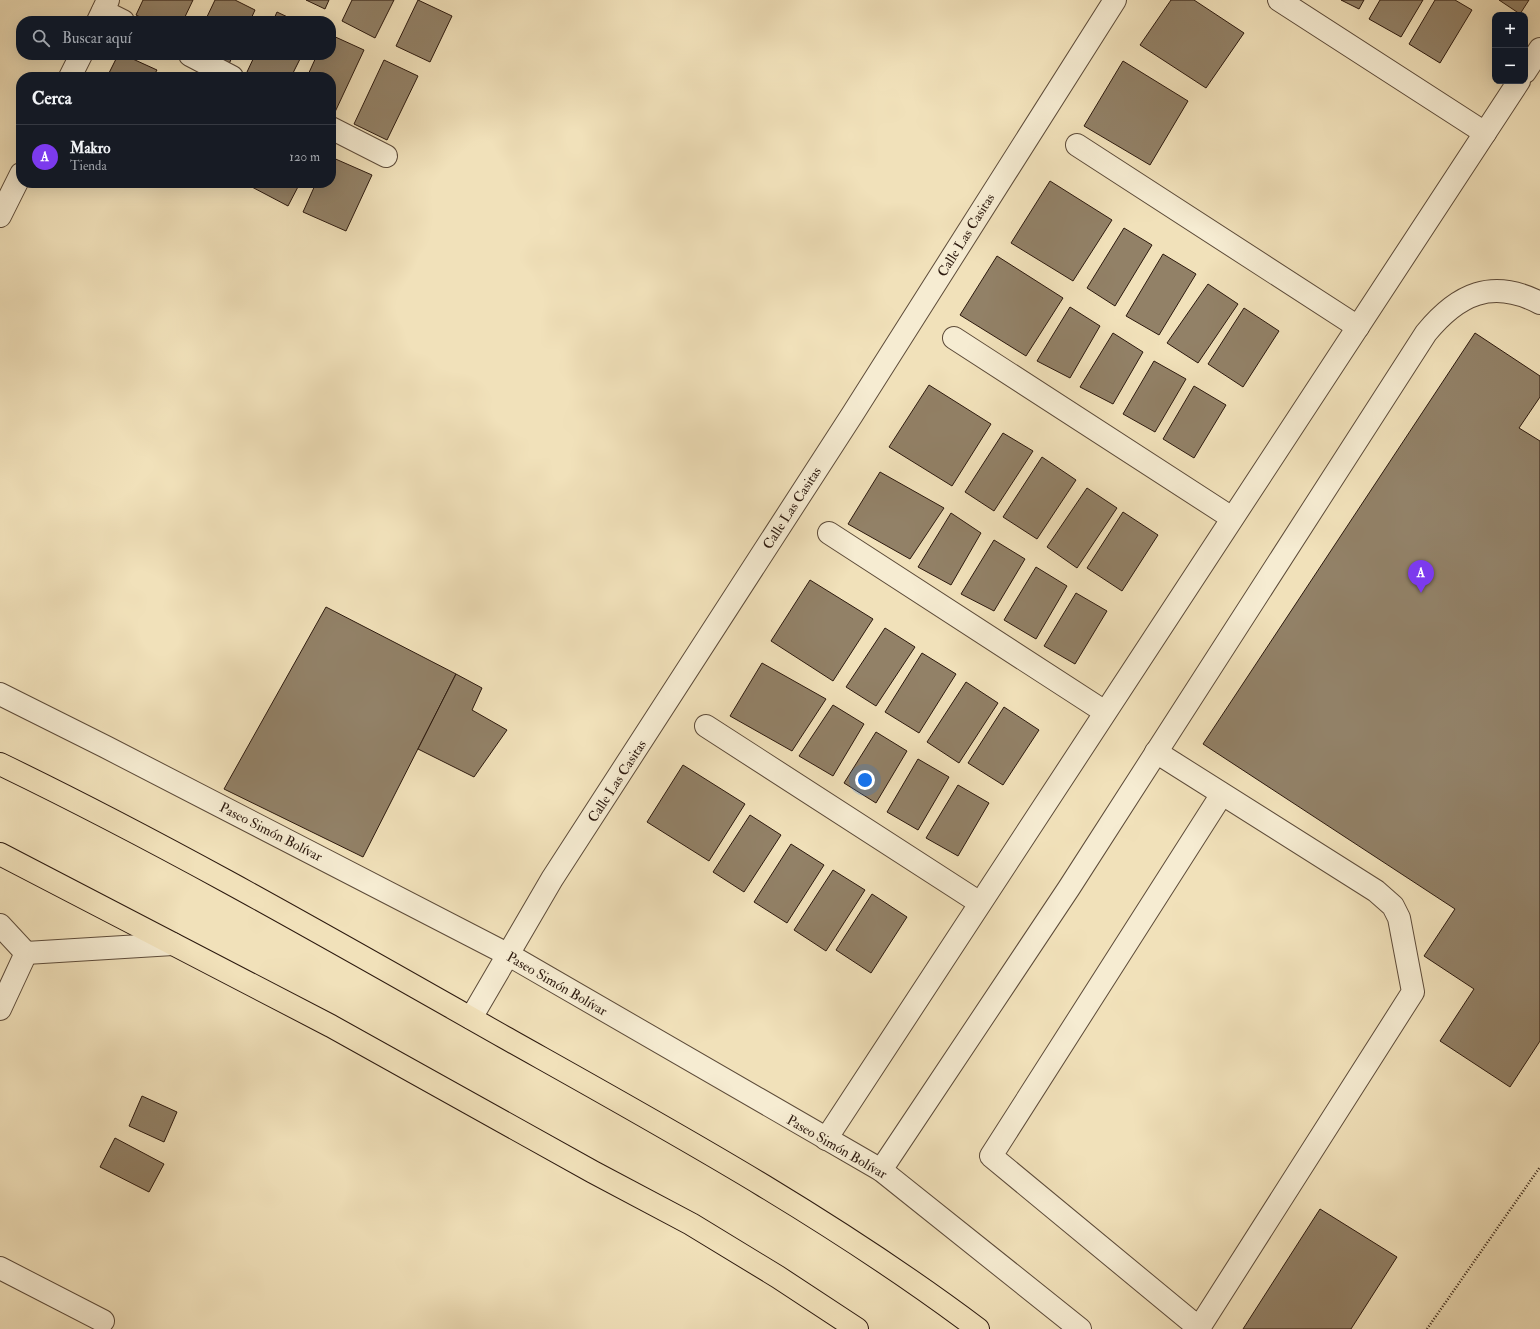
<!DOCTYPE html>
<html lang="es">
<meta charset="utf-8">
<style>
:root{--surface:#171b24;--page:#242831;--text:#f1f3f6;--muted:#9ea1a6;--line:#363941;--accent:#7c3aed}
body{margin:0;font-family:"IM FELL Double Pica",serif;background:var(--page);color:var(--text)}
.controls{position:absolute;right:12px;top:12px;display:grid;overflow:hidden;border-radius:8px;box-shadow:0 4px 16px #0002}
.controls button{width:36px;height:36px;display:grid;place-items:center;padding:0;border:0;border-bottom:1px solid var(--line);background:var(--surface);color:var(--text);font:20px sans-serif}
.you{position:absolute;left:865px;top:780px;width:14px;height:14px;margin:-10px;border:3px solid #fff;border-radius:50%;background:#1a73e8;box-shadow:0 0 0 6px #1a73e833}
.badge{display:grid;place-items:center;width:26px;height:26px;border-radius:50%;background:var(--accent);color:#fff;font-size:13px;font-weight:700}
.pin{position:absolute;translate:-50% -33px;filter:drop-shadow(0 1px 2px #0008)}
.pin::after{content:'';position:absolute;top:21px;width:14px;height:12px;background:inherit;clip-path:polygon(0 0,100% 0,50% 100%)}
.list{margin:0;padding:0;list-style:none}
h2{display:flex;justify-content:space-between;align-items:center;height:52px;margin:0;padding:0 16px;font-size:17px}
h2 small{font-size:13px;font-weight:400;color:var(--muted)}
.list li{display:grid;grid-template-columns:26px 1fr auto;gap:12px;align-items:center;box-sizing:border-box;height:64px;padding:0 16px;border-top:1px solid var(--line)}
.list b{display:block;font-size:15px;white-space:nowrap}
.list p{margin:0;font-size:13px;white-space:nowrap;color:var(--muted)}
.list em{font-size:13px;font-style:normal;color:var(--muted)}
.icon{flex:none;width:22px;height:22px;fill:none;stroke:currentColor;stroke-width:2;stroke-linecap:round;stroke-linejoin:round}
.map{position:relative;flex:none;width:1540px;height:1329px;overflow:hidden}
.search{position:absolute;background:var(--surface);box-shadow:0 4px 16px #0002;left:16px;top:16px;width:320px;height:44px;display:flex;align-items:center;gap:10px;box-sizing:border-box;padding:0 14px;border-radius:16px;color:var(--muted);font-size:15px}
.panel{position:absolute;background:var(--surface);box-shadow:0 4px 16px #0002;left:16px;top:72px;width:320px;height:116px;border-radius:16px}
.map>svg:first-child{display:block}
</style>
<div class="map">
<svg width="1540" height="1329" viewBox="0 0 1540 1329">
<rect width="100%" height="100%" fill="#f1e1ba"/>
<filter id="stains"><feTurbulence type="fractalNoise" baseFrequency=".005" numOctaves="4"/><feColorMatrix values="0 0 0 0 .2 0 0 0 0 .09 0 0 0 0 .02 0 0 0 .5 -.17"/></filter>
<radialGradient id="worn" r=".72"><stop offset=".6" stop-color="#630" stop-opacity="0"/><stop offset="1" stop-color="#630" stop-opacity=".3"/></radialGradient>
<g fill="#928167" stroke="#2c190e">
<polygon points="143,0 193,0 183,21 148,21 136,15"/>
<polygon points="215,0 235,0 255,10 250,21 205,21"/>
<polygon points="306,0 329,0 325,9"/>
<polygon points="352,0 394,0 375,38 342,21"/>
<polygon points="418,0 452,16 430,62 396,46"/>
<polygon points="1171,0 1194,0 1244,33 1206,88 1140,45"/>
<polygon points="1341,0 1364,0 1359,9"/>
<polygon points="1380,0 1423,0 1401,37 1369,19"/>
<polygon points="1435,0 1455,0 1472,10 1440,63 1409,44"/>
<polygon points="1499,0 1529,0 1520,14"/>
<polygon points="277,12 296,21 273,21"/>
<polygon points="331,35 364,50 335,112 331,110 331,77 307,77 317,55 331,55"/>
<polygon points="118,55 124,55 157,70 153,77 107,77"/>
<polygon points="211,55 233,55 229,64"/>
<polygon points="255,55 302,55 291,77 258,77 247,72"/>
<polygon points="384,60 418,76 387,140 354,124"/>
<polygon points="1123,61 1188,101 1150,165 1084,126"/>
<polygon points="331,157 372,175 346,231 303,212 316,183 331,183"/>
<polygon points="1050,181 1112,220 1073,281 1011,243"/>
<polygon points="251,183 300,183 288,206 250,186"/>
<polygon points="1124,228 1152,245 1115,306 1087,288"/>
<polygon points="1163,254 1196,274 1159,335 1126,316"/>
<polygon points="997,256 1063,298 1026,356 960,315"/>
<polygon points="1208,284 1238,304 1198,363 1167,343"/>
<polygon points="1070,307 1100,326 1070,378 1037,361"/>
<polygon points="1244,308 1279,331 1243,387 1208,364"/>
<polygon points="1113,333 1143,352 1113,404 1080,387"/>
<polygon points="1475,333 1540,376 1540,397 1519,428 1540,441 1540,1041 1510,1087 1440,1041 1474,989 1424,956 1455,909 1203,744"/>
<polygon points="1154,361 1186,379 1155,432 1123,414"/>
<polygon points="929,385 991,424 952,486 889,447"/>
<polygon points="1194,386 1226,405 1194,458 1163,439"/>
<polygon points="1003,433 1033,451 994,511 965,492"/>
<polygon points="1042,457 1076,480 1037,539 1003,517"/>
<polygon points="880,472 944,508 910,559 848,524"/>
<polygon points="1087,488 1117,508 1077,568 1047,547"/>
<polygon points="1123,512 1158,535 1122,591 1087,568"/>
<polygon points="951,513 981,533 951,585 918,567"/>
<polygon points="994,540 1025,559 994,611 961,594"/>
<polygon points="1036,567 1067,586 1036,639 1004,620"/>
<polygon points="810,580 873,619 833,681 771,641"/>
<polygon points="1076,593 1107,611 1075,664 1044,646"/>
<polygon points="326,607 456,674 363,857 224,789"/>
<polygon points="885,628 915,647 876,706 846,687"/>
<polygon points="922,653 956,674 919,733 885,712"/>
<polygon points="762,663 826,699 792,751 730,716"/>
<polygon points="456,674 482,688 472,710 507,730 474,777 418,749"/>
<polygon points="966,682 998,703 959,763 927,742"/>
<polygon points="833,705 864,724 833,776 799,756"/>
<polygon points="1004,707 1039,730 1003,785 968,763"/>
<polygon points="876,732 907,751 876,803 844,783"/>
<polygon points="918,759 949,777 918,830 887,812"/>
<polygon points="683,765 745,804 709,861 647,822"/>
<polygon points="958,785 989,803 958,856 926,838"/>
<polygon points="750,815 781,835 744,892 713,872"/>
<polygon points="791,844 824,865 787,923 754,902"/>
<polygon points="833,870 865,890 826,951 794,930"/>
<polygon points="872,894 907,917 871,973 836,950"/>
<polygon points="142,1096 177,1112 164,1142 129,1126"/>
<polygon points="115,1138 164,1164 149,1192 100,1167"/>
<polygon points="1320,1209 1397,1257 1351,1329 1243,1329"/>
</g>
<g fill="none" stroke-linecap="round" stroke-linejoin="round">
<g stroke="#5d4b39" stroke-width="24">
<g id="minor">
<polyline points="1279,0 1485,133"/>
<polyline points="103,11 123,21"/>
<polyline points="98,21 108,0"/>
<polyline points="190,55 232,77"/>
<polyline points="1525,72 1540,49"/>
<polyline points="70,77 81,55"/>
<polyline points="331,128 386,156"/>
<polyline points="1077,145 1358,327"/>
<polyline points="0,216 21,174"/>
<polyline points="954,338 1232,518"/>
<polyline points="829,533 1105,712"/>
<polyline points="0,694 106,747 509,955 881,1170 1080,1329"/>
<polyline points="706,726 980,903"/>
<polyline points="1156,752 1376,891 1393,906 1399,918 1413,992 1199,1328 991,1156 1222,794"/>
<polyline points="0,925 26,953"/>
<polyline points="26,953 173,944"/>
<polyline points="0,1009 26,953"/>
<polyline points="471,1018 552,879 852,415 1115,0"/>
<polyline points="826,1139 1519,81"/>
<path d="M881,1170L1069,888L1426,333C1458,294 1492,278 1540,303"/>
<polyline points="0,1268 103,1321"/>
</g>
</g>
<g stroke="#2c190e" stroke-width="24">
<g id="major">
<path d="M0,764C172,847 338,943 504,1037C666,1128 829,1217 978,1329"/>
<polyline points="0,854 331,1026 593,1172 691,1224 778,1277 857,1329"/>
</g>
</g>
<polyline stroke="#2c190e" stroke-width="2.5" stroke-dasharray="1 2" stroke-linecap="butt" points="1427,1329 1540,1167"/>
<use href="#minor" stroke="#f6ecd2" stroke-width="22"/>
<use href="#major" stroke="#f1e1ba" stroke-width="22"/>
</g>
<g text-anchor="middle" dominant-baseline="central" stroke-width="4" stroke-linejoin="round" paint-order="stroke">
<g font-size="14" fill="#2c190e" stroke="#f6ecd2">
<text transform="translate(966 235) rotate(-58)">Calle Las Casitas</text>
<text transform="translate(792 508) rotate(-57)">Calle Las Casitas</text>
<text transform="translate(617 781) rotate(-57)">Calle Las Casitas</text>
<text transform="translate(271 832) rotate(27)">Paseo Simón Bolívar</text>
<text transform="translate(557 984) rotate(30)">Paseo Simón Bolívar</text>
<text transform="translate(837 1147) rotate(30)">Paseo Simón Bolívar</text>
</g>
</g>
<rect width="100%" height="100%" filter="url(#stains)"/>
<rect width="100%" height="100%" fill="url(#worn)"/>
</svg>
<div class="controls">
<button>+</button>
<button>−</button>
</div>
<div class="you"></div>
<div class="pin badge" style="left:1421px;top:593px">A</div>
<div class="search"><svg class="icon" aria-label="search" viewBox="0 0 24 24"><circle cx="10" cy="10" r="6"/><path d="M15 15l6 6"/></svg>Buscar aquí</div>
<section class="panel">
<h2>Cerca<small></small></h2>
<ul class="list">
<li><span class="badge">A</span><div><b>Makro</b><p>Tienda</p></div><em>120 m</em></li>
</ul>
</section>
</div>
